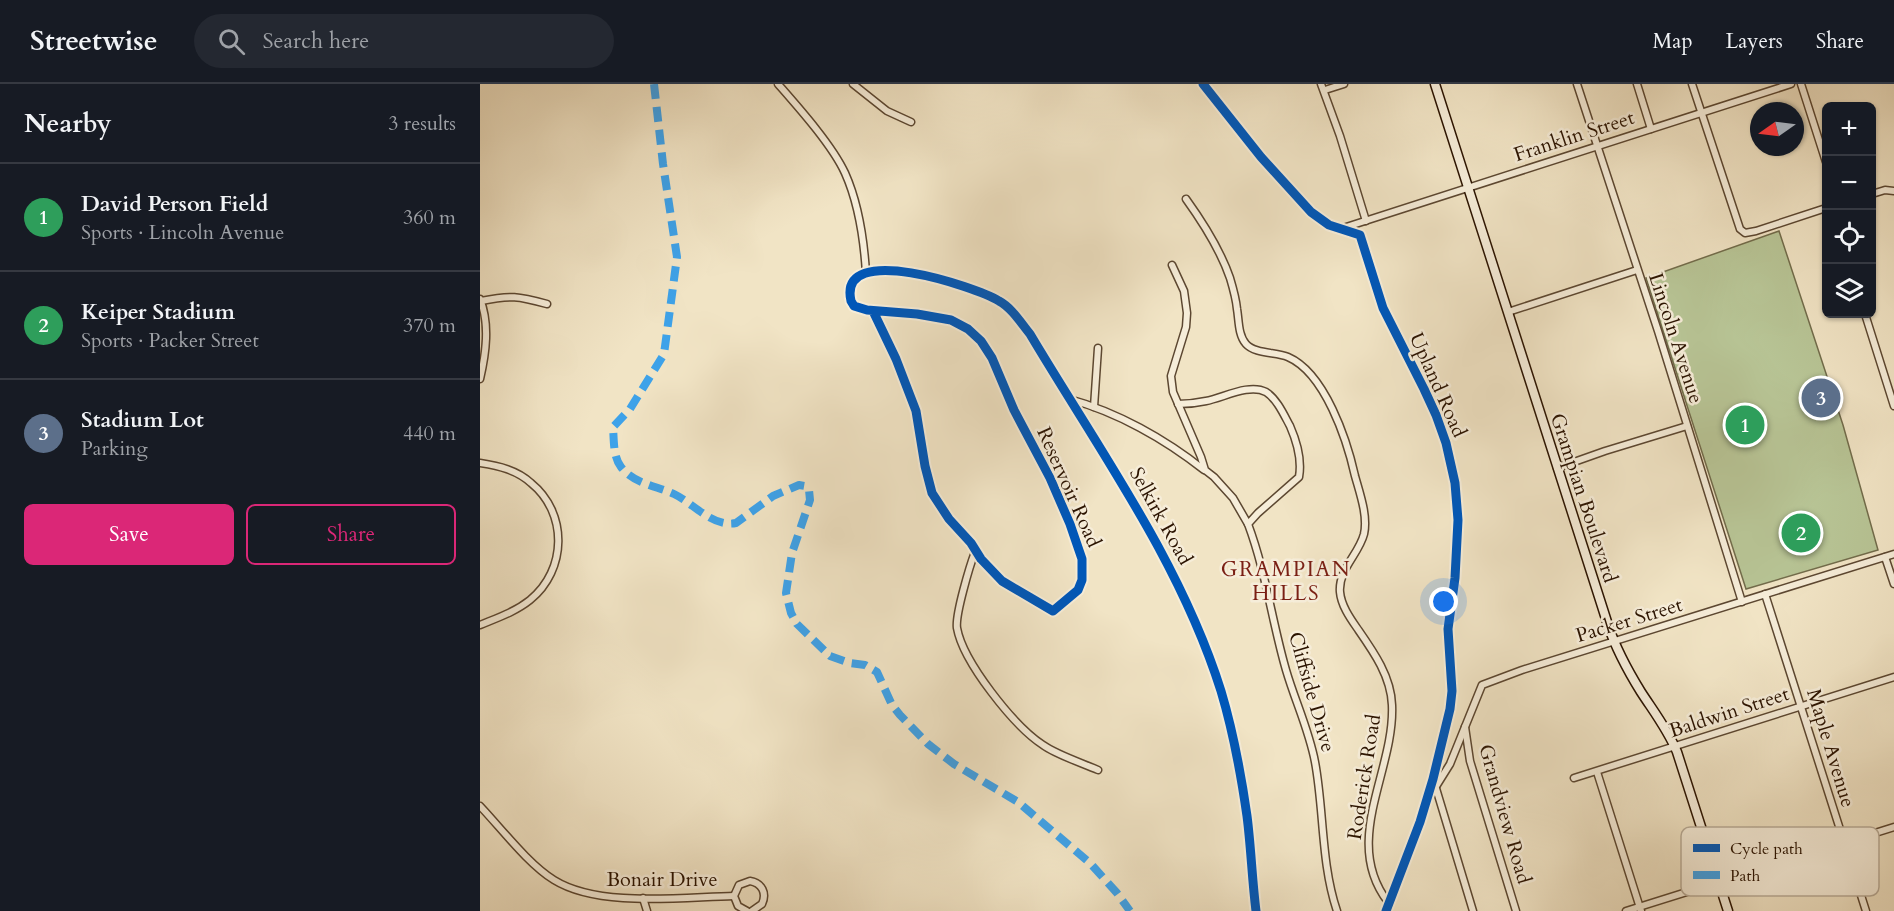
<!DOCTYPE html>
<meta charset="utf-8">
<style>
:root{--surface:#171b24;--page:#242831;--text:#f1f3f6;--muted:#9ea1a6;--line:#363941;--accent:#db2777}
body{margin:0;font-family:Cardo,serif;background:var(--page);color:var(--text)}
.controls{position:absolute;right:18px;top:18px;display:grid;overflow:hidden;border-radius:9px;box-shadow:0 2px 4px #0004}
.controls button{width:54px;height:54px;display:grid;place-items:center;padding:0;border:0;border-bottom:2px solid var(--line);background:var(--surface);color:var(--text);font:30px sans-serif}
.compass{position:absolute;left:1270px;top:18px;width:54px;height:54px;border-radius:50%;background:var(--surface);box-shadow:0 2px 4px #0004;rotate:256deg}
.you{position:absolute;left:964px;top:518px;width:21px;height:21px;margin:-15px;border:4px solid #fff;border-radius:50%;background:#1a73e8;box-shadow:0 0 0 9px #1a73e833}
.badge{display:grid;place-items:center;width:39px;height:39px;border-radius:50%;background:var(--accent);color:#fff;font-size:20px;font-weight:700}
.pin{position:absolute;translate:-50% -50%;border:3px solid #fff;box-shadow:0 2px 6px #0006}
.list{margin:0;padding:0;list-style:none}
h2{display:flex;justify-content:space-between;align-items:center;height:78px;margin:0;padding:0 24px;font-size:26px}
h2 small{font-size:20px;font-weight:400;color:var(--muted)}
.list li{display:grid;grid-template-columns:39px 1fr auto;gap:18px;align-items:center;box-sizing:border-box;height:108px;padding:0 24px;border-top:2px solid var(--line)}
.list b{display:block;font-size:22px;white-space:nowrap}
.list p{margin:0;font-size:20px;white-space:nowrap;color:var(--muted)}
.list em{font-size:20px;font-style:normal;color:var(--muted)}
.actions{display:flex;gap:12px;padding:18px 24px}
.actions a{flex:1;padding:14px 0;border:2px solid var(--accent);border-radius:9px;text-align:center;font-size:21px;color:var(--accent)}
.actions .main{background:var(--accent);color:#fff}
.icon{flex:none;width:33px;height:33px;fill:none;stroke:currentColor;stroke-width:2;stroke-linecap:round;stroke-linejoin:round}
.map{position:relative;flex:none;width:1414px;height:827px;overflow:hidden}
header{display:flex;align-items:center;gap:36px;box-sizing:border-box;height:84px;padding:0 30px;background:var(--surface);border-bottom:2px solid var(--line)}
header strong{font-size:28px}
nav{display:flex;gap:33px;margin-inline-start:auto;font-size:21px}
.search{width:420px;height:54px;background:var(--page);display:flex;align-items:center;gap:15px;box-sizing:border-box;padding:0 21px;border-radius:33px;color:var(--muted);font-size:22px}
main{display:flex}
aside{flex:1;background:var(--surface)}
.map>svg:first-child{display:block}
</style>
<header>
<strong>Streetwise</strong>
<div class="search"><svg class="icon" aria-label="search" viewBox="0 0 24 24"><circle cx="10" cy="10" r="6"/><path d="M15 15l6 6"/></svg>Search here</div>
<nav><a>Map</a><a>Layers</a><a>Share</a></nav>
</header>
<main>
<aside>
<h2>Nearby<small>3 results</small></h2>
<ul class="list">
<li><span class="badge" style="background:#2e9e5b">1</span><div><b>David Person Field</b><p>Sports · Lincoln Avenue</p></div><em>360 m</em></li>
<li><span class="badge" style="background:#2e9e5b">2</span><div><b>Keiper Stadium</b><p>Sports · Packer Street</p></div><em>370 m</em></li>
<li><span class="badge" style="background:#5c6f8a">3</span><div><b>Stadium Lot</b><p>Parking</p></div><em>440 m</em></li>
</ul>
<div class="actions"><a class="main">Save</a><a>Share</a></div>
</aside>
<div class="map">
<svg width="1414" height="827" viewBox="0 0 1414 827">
<rect width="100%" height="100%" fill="#f1e4c5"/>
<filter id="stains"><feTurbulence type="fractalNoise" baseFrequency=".00333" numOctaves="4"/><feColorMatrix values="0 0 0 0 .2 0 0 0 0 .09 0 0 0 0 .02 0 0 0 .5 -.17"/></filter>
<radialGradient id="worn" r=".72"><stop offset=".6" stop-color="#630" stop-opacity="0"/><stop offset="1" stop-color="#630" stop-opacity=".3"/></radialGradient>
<polygon fill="#b8c596" stroke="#726c4b" stroke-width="1.5" points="1299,147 1363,341 1398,466 1266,505 1166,194"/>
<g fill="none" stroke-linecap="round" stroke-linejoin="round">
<g stroke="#5c4731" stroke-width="9">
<g id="street">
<path d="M298,0C319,24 352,61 365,89C378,118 384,157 386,189"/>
<polyline points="373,0 407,27 431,38"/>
<polyline points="723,0 781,73 831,128 849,141 880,151 903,224 944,305 956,331 966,359 975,399 978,436 975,494 968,545 972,607 970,625 953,695 940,738 906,827"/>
<polyline points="841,0 860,52 886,137"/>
<polyline points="1097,0 1178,247 1262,518"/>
<polyline points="1157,0 1171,45"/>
<polyline points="1212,0 1260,145 1265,149 1276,147 1346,124"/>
<polyline points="1321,0 1346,78"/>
<polyline points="845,6 864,0"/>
<polyline points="1392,110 1405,106 1414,107"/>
<path d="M706,115C724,140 740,165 750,194C753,204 756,214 757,225C759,236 758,251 766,260C775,270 796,268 808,273C845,289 867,356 875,392C880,410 888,432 884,450C879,470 858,486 860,508C861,521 870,534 877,544C893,567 911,592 912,621C915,687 861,757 908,818"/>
<polyline points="860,145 1311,0"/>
<polyline points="692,181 704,207 707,229 706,243 691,292 693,308 721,373 725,386 734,393 753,414 768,440"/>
<path d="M0,215C10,240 6,269 0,295"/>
<path d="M1,217C31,211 38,212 67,220"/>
<path d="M393,227L416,275L436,327L445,382L452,409L469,435L491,459L501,475L522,497L573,527L598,506L602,496V475L590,440L570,394L534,326L512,274L501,257L488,245L471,236L437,230L387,226L374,222L371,217C357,156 496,203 519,217C532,224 541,239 550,250C619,366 700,477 741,607C753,647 761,690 767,732C771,763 772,795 776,827"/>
<polyline points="1028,228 1157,186"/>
<polyline points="1385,230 1414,322"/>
<path d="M589,315C637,328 685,355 724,386"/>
<path d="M698,320C708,320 717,319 726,317C743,314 769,299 786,308C797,315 804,331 810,342C817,358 822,376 819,393L778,429L768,440C786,488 792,538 806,586C815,617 829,646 835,678C844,726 841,780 857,827"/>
<polyline points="614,323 618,264"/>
<path d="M0,379C19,382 37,386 51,399C88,429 87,486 50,516C35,528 17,534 0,541"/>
<polyline points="1077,384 1125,367 1207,342"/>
<path d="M495,468C490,481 475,531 477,544C483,578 534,642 563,661C577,671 602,679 618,686"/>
<polyline points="1405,473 1414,500"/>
<polyline points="1285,510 1386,827"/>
<polyline points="985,643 990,677 1036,827"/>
<polyline points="1117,688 1161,827"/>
<polyline points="1094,694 1414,593"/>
<polyline points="955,701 993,827"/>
<polyline points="955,704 970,680 1002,601 1042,586 1414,470"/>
<path d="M0,722C21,744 48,780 74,796C119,824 202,813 254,812"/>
<polyline points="163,814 167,827"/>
<path d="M267,827L258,822L254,812L259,801L270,797C282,799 287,809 282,820L272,827"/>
<polyline points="1146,827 1414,743"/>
</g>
</g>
<g stroke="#2b1300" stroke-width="11">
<path id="secondary" d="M955,0L1128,541C1136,565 1148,587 1161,608C1174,628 1188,646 1197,668L1248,827"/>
</g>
<use href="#street" stroke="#f6edd9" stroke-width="6"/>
<use href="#secondary" stroke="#f6edd9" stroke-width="8"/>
<path stroke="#3ea2e9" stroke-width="8" stroke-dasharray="15 8" stroke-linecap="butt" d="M174,0L183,80L197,173L184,270L150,325L133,343C134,356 133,373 141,383C154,400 177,402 194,410C213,419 233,444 256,439L293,412L319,401L325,402L329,406L330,416L312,469L306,509L311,529L317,540L350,572L370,579L385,581L397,588L412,621L420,631L448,660L474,680L538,718L610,779L637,809L650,827"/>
<g stroke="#f6edd9" stroke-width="13">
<g id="cycleway">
<polyline points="723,0 781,73 831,128 849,141 880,151 903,224 944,305 956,331 966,359 975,399 978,436 975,494 968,545 972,607 970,625 953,695 940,738 906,827"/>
<path d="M393,227L416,275L436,327L445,382L452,409L469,435L491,459L501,475L522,497L573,527L598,506L602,496V475L590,440L570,394L534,326L512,274L501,257L488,245L471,236L437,230L387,226L374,222L371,217C357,156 496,203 519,217C532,224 541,239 550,250C619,366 700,477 741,607C753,647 761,690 767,732C771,763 772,795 776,827"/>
</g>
</g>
<use href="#cycleway" stroke="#0057b8" stroke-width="9"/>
</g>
<g text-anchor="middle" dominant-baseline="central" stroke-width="5" stroke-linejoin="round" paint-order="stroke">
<g font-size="20" fill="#2b1300" stroke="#f6edd9">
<text transform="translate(1094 52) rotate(-18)">Franklin Street</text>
<text transform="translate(1196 254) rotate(72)">Lincoln Avenue</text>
<text transform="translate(958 301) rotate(66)">Upland Road</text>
<text transform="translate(589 403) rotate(66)">Reservoir Road</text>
<text transform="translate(1104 414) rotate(72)">Grampian Boulevard</text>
<text transform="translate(681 432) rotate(61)">Selkirk Road</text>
<text transform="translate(1149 536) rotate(-17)">Packer Street</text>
<text transform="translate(832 608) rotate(74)">Cliffside Drive</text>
<text transform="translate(1249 628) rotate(-18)">Baldwin Street</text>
<text transform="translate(1351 664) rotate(73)">Maple Avenue</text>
<text transform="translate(884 693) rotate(-81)">Roderick Road</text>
<text transform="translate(1025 730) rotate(74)">Grandview Road</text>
<text x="182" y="795">Bonair Drive</text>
</g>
<g font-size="21" letter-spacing="1.5" fill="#7a1f14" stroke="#f6edd9">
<text x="806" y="485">GRAMPIAN<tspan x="806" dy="24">HILLS</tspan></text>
</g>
</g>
<rect x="1201" y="743" width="198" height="69" rx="9" fill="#f6edd9" stroke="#b9ac98" stroke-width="1.5"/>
<rect x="1213" y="760" width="27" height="8" fill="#0057b8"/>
<rect x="1213" y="787" width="27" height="8" fill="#3ea2e9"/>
<g font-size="16" fill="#2b1300">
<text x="1250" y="770">Cycle path</text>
<text x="1250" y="797">Path</text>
</g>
<rect width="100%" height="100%" filter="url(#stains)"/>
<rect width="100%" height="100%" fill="url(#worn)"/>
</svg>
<div class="controls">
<button>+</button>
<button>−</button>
<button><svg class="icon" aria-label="locate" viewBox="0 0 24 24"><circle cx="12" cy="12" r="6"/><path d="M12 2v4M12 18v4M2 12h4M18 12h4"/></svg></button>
<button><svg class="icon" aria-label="layers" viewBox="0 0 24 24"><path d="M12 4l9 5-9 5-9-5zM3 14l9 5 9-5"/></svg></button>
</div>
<svg class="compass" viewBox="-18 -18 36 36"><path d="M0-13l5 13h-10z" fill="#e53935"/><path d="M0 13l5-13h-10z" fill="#9ea1a6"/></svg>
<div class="you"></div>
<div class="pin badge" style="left:1265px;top:341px;background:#2e9e5b">1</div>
<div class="pin badge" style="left:1321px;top:449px;background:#2e9e5b">2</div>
<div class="pin badge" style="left:1341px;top:314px;background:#5c6f8a">3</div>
</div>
</main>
